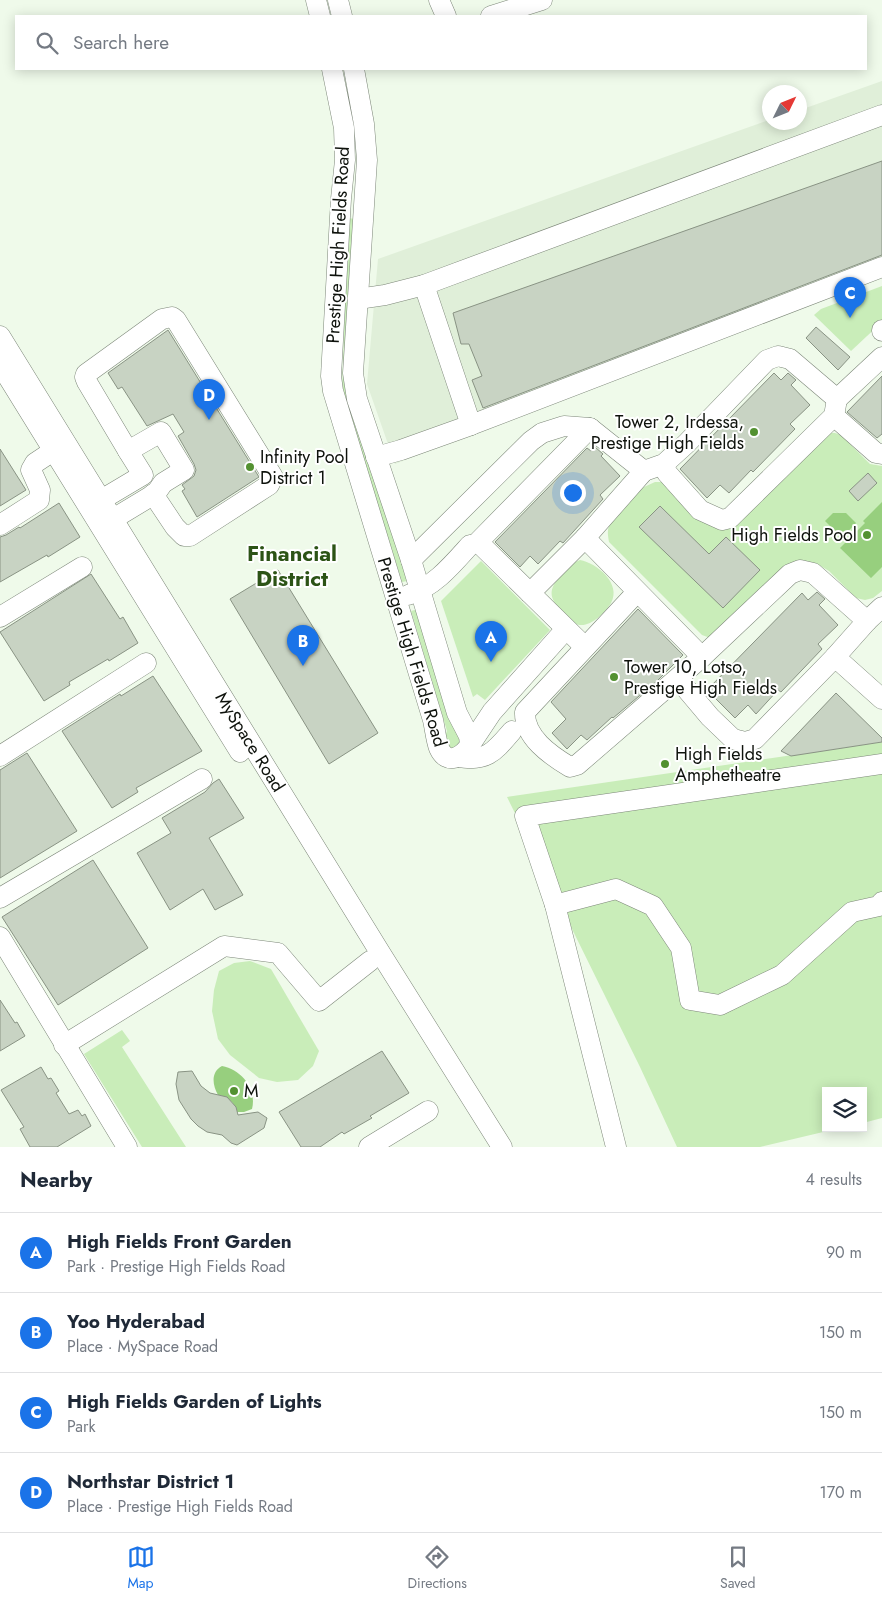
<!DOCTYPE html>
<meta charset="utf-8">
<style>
:root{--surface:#fff;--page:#f6f6f7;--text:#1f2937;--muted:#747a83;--line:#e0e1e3;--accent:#1a73e8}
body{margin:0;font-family:Jost,sans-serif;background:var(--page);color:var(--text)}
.controls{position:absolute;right:15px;bottom:15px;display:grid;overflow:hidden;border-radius:0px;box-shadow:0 2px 12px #0003}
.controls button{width:45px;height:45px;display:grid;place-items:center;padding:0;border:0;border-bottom:1px solid var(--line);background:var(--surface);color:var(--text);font:25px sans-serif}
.compass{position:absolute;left:762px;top:85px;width:45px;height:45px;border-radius:50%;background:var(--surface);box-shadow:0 2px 12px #0003;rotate:47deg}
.you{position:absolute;left:572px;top:492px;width:18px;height:18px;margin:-12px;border:4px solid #fff;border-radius:50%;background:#1a73e8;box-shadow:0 0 0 8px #1a73e833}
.badge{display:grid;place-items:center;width:32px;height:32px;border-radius:50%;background:var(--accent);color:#fff;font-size:16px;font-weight:700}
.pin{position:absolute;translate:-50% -41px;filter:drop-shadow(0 1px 2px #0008)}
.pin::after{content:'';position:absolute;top:26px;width:18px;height:15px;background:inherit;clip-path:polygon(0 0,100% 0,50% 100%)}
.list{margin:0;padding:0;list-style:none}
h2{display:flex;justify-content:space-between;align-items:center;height:65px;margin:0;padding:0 20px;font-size:21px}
h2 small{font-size:16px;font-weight:400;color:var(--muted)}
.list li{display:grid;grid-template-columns:32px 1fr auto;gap:15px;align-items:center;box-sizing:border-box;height:80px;padding:0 20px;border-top:1px solid var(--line)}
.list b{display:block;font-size:19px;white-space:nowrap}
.list p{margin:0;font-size:16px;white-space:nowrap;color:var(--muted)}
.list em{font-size:16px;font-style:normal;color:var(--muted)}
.icon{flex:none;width:28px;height:28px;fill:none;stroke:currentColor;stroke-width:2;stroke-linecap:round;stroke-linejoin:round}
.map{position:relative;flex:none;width:882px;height:1147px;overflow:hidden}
.search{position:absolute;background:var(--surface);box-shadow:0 2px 12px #0003;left:15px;right:15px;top:15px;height:55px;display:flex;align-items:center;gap:12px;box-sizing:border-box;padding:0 18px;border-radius:0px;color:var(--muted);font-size:19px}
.sheet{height:385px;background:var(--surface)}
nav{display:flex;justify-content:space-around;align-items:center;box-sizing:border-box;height:70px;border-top:1px solid var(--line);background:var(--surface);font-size:14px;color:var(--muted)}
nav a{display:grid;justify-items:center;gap:2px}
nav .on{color:var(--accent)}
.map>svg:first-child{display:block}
</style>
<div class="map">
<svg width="882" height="1147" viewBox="0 0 882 1147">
<rect width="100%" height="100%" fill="#effaea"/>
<polygon fill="#e0efd9" points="882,81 882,276 395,464 367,384 378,259 769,120 770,122 800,122 800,110"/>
<g fill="#c9edb9">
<polygon points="348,218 355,219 347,389 407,581 402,582 342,390"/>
<polygon points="882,286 882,322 851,351 814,315 821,309"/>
<path d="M827,433H835L841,435L870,464L882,466V591L873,598L865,600L856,598L829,571L819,565L713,639L702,635L609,542C608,536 607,531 609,526C613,514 635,496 644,487L655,482H662L714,526Z"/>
<path d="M580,560C597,563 622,584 611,603C604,614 587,631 574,623C570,620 566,615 563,612C548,598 548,589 562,574C567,567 572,563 580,560Z"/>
<polygon points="481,561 550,630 485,700 477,694 473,697 441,601"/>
<polygon points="418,609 462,742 452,750 444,744 444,737 447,731 411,611"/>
<polygon points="882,742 882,1118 863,1123 863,1091 826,1091 826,1128 840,1128 760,1147 677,1147 640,1067 507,797"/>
<polygon points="250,961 271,969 319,1051 313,1066 298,1080 277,1082 259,1078 230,1055 218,1039 212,1011 214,990 219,971 234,963"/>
<polygon points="122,1030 130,1041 122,1047 186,1147 142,1147 84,1054"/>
</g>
<g fill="#97cf7e">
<polygon points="882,502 882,567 871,578 840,548 865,523 863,521"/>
<polygon points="833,513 846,513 856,523 842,538 825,521"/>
<path d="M222,1066C242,1070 257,1089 252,1109L244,1112H237C235,1102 227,1097 218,1095C212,1084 211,1072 222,1066Z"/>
</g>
<g fill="#c8d3c3" stroke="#899384">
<polygon points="882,161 882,255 483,408 472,380 482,376 469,344 461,344 453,313"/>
<polygon points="816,327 850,357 838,370 806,338"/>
<polygon points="168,330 259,477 197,517 182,491 185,489 182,485 194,476 196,470 194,464 178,436 184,432 173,414 147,426 122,387 118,389 108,373"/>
<polygon points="774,373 781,380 788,373 796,380 791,385 810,405 790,424 795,429 753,472 751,470 729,493 720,485 707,498 680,469"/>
<polygon points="882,376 882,434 877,438 847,412"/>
<polygon points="595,447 603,454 601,456 620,476 600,495 603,499 563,543 560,541 538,564 530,556 520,567 495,542 587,448 591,451"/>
<polygon points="0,449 26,490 0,506"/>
<polygon points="868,473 877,483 858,501 849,491"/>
<polygon points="59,503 80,537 48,557 47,555 0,582 0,537 6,535 19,527 20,528"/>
<polygon points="660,506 709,554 726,537 760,570 723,608 639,527"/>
<polygon points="278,570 378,733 329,764 230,599"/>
<polygon points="91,574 120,619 123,617 138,643 109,661 108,659 69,682 70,685 44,701 0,632"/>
<polygon points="817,592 825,599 819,605 838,625 818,644 822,649 781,692 778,690 756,714 748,705 735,718 707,690 802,593 808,600"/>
<polygon points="638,609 683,655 657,681 613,718 612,717 587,740 581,735 567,749 552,733 566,719 551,702"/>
<polygon points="153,676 202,751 136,788 138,792 112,808 62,731 120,694 121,696"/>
<polygon points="836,693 882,738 882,742 791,756 781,751"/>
<polygon points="27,753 77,831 0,878 0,770"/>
<polygon points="219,779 244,818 209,838 243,895 215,910 203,889 170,910 137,853 171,833 162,818 205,792 213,783"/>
<polygon points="93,860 148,948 58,1005 2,917"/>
<polygon points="0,1000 15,1023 17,1022 25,1036 0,1051"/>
<polygon points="382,1051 409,1093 370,1116 372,1118 344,1134 342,1132 320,1147 301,1147 279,1112"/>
<polygon points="41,1067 48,1079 51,1078 59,1091 56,1093 69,1114 78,1110 82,1116 85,1114 91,1126 57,1147 30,1147 20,1129 24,1127 1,1090"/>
<polygon points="192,1071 201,1086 210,1093 227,1097 236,1107 238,1115 258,1112 267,1118 264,1128 237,1145 231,1143 222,1135 207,1132 198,1126 191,1119 179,1100 176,1084 178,1072"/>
</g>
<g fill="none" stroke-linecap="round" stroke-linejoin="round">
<g stroke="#7d8779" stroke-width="21">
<g id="minor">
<polyline points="316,0 320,16"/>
<polyline points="338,0 342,16"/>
<polyline points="439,0 446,16"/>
<polyline points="491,16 542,0"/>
<path d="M332,69L344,128L345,160L341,199L331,376L333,391L433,720C435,729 436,740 439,748C447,766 462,757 470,745L469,736L457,713L411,560L357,399L353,373L367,160L364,124L354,69"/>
<polyline points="424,285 471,425"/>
<polyline points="358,299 385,295 424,285 882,115"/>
<polyline points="882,331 882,330"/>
<polyline points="0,336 381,954 502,1147"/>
<polyline points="0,364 240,752"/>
<polyline points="834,416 876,453 882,454"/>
<polyline points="128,451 87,382 85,377 86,374 162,319 172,317 176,320 273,477 269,485 190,536 184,536 175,527 153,494"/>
<polyline points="376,457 401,450 471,425 882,267"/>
<polyline points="664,464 667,473 700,510 722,520 730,518 834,416 837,399"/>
<polyline points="644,471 664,464 686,444 767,360 778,356 790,359 837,399 882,357"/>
<polyline points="101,500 143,475 128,451 161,432 184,470 163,483 156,493 113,519"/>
<polyline points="0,525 39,500 40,490 31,470 35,463 53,451"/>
<polyline points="411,560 531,441 542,433 564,426 590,428 644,471 585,538 702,657"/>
<path d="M637,592L525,712C524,737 550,755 570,767L577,765L702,657L790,574L800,570L813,573L867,621L882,607"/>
<polyline points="530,593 585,538"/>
<path d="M408,595C434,587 452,565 470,545"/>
<polyline points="0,617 82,567"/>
<polyline points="585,647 478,542 590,428"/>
<polyline points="835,657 867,621"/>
<polyline points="678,679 710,717 733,739 745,742 755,739 835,657 882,699"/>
<polyline points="470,745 492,712 566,629"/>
<polyline points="0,756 146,663"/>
<path d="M458,757C487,762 494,752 512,731"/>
<polyline points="0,898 202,779"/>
<polyline points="555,905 616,889 653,906 681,948 690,1000 720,1005 782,975 852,912 879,906 882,902"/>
<polyline points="0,937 127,1147"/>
<polyline points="64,1045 224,946 278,953 319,1001 370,961"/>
<polyline points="369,1147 428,1111"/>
<polyline points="616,1147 555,905 525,816 882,764"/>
</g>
</g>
<use href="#minor" stroke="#fff" stroke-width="20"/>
</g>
<g fill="#539131" stroke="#fff" stroke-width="2">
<circle cx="754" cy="432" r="5"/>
<circle cx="250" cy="467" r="5"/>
<circle cx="867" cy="535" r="5"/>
<circle cx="614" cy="677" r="5"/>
<circle cx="665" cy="764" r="5"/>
<circle cx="234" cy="1091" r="5"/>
</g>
<g text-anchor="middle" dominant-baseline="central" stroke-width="4" stroke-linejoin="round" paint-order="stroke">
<g font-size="18" fill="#0e120c" stroke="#fff">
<text transform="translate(338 245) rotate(-87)">Prestige High Fields Road</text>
<text transform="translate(412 652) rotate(73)">Prestige High Fields Road</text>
<text transform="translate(250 742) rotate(58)">MySpace Road</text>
</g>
<g font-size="18" fill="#0e120c" stroke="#fff" text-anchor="start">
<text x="744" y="422" text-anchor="end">Tower 2, Irdessa,<tspan x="744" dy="21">Prestige High Fields</tspan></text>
<text x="260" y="457">Infinity Pool<tspan x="260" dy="21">District 1</tspan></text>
<text x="857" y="535" text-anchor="end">High Fields Pool</text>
<text x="624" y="667">Tower 10, Lotso,<tspan x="624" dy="21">Prestige High Fields</tspan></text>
<text x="675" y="754">High Fields<tspan x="675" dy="21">Amphetheatre</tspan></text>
<text x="244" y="1091">M</text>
</g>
<g font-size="22" font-weight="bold" fill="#2c5316" stroke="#fff">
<text x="292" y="553">Financial<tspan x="292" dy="25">District</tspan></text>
</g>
</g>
</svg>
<div class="controls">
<button><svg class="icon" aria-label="layers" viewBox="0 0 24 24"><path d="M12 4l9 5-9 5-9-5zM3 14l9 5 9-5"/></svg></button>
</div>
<svg class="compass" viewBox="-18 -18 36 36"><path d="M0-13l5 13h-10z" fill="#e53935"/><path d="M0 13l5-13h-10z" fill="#747a83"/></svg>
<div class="you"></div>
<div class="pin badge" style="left:491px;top:662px">A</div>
<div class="pin badge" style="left:303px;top:666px">B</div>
<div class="pin badge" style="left:850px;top:318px">C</div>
<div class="pin badge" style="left:209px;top:420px">D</div>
<div class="search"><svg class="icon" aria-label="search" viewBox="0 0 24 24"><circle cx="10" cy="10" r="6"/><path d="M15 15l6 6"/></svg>Search here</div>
</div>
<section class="sheet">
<h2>Nearby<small>4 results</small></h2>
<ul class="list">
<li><span class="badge">A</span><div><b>High Fields Front Garden</b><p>Park · Prestige High Fields Road</p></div><em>90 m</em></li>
<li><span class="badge">B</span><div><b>Yoo Hyderabad</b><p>Place · MySpace Road</p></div><em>150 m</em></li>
<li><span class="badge">C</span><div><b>High Fields Garden of Lights</b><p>Park</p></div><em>150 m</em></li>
<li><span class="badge">D</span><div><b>Northstar District 1</b><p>Place · Prestige High Fields Road</p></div><em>170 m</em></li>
</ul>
</section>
<nav>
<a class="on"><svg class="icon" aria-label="map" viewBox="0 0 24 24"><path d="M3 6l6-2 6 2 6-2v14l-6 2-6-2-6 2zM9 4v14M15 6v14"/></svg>Map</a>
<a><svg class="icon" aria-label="directions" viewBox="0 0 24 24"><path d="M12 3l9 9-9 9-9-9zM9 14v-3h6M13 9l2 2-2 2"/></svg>Directions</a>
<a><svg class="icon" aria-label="saved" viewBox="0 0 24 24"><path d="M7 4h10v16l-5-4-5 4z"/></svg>Saved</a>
</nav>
